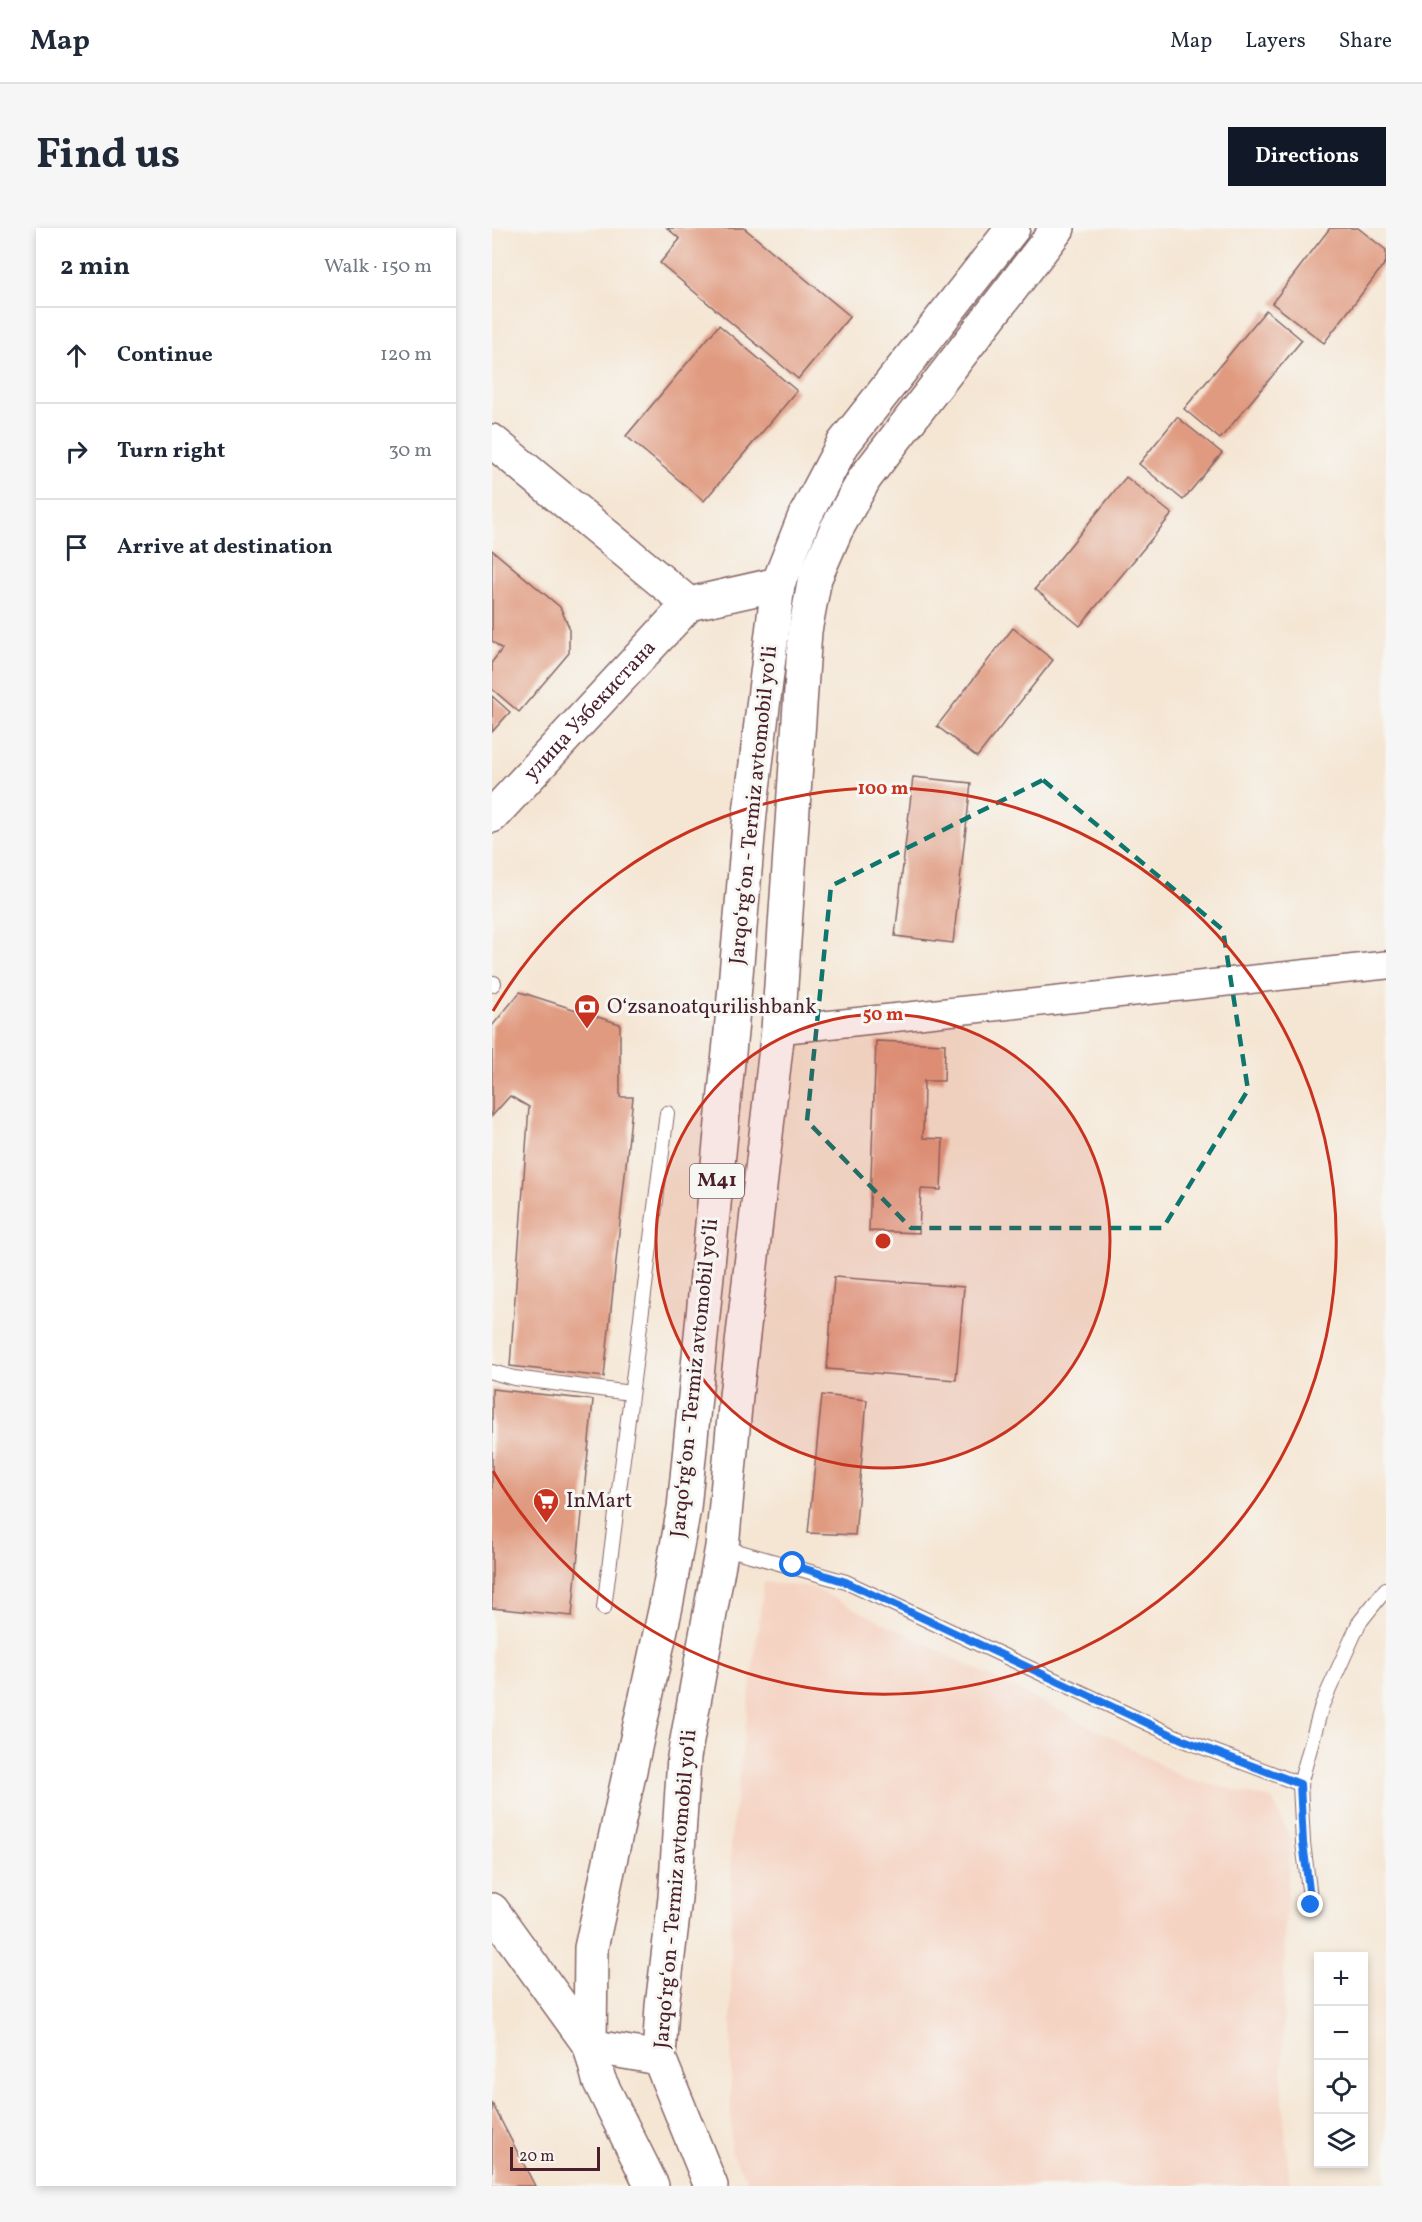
<!DOCTYPE html>
<meta charset="utf-8">
<style>
:root{--surface:#fff;--page:#f6f6f7;--text:#1f2937;--muted:#747a83;--line:#e0e1e3;--accent:#111827}
body{margin:0;font-family:Vollkorn,serif;background:var(--page);color:var(--text)}
.controls{position:absolute;right:18px;bottom:18px;display:grid;overflow:hidden;border-radius:0px;box-shadow:0 3px 9px #0003}
.controls button{width:54px;height:54px;display:grid;place-items:center;padding:0;border:0;border-bottom:2px solid var(--line);background:var(--surface);color:var(--text);font:30px sans-serif}
.scale{position:absolute;left:18px;bottom:15px;width:90px;box-sizing:border-box;padding-left:6px;border:3px solid #4a1f2b;border-top:0;font-size:16px;line-height:21px;white-space:nowrap;color:#4a1f2b;-webkit-text-stroke:4px #f6f6f2;paint-order:stroke}
.stop{position:absolute;width:18px;height:18px;margin:-14px;border:4px solid #1a73e8;border-radius:50%;background:#fff}
.stop.end{background:#1a73e8;border-color:#fff;box-shadow:0 2px 6px #0008}
.list{margin:0;padding:0;list-style:none}
h2{display:flex;justify-content:space-between;align-items:center;height:78px;margin:0;padding:0 24px;font-size:26px}
h2 small{font-size:20px;font-weight:400;color:var(--muted)}
.list li{display:grid;grid-template-columns:39px 1fr auto;gap:18px;align-items:center;box-sizing:border-box;height:96px;padding:0 24px;border-top:2px solid var(--line)}
.list b{display:block;font-size:22px;white-space:nowrap}
.list em{font-size:20px;font-style:normal;color:var(--muted)}
.icon{flex:none;width:33px;height:33px;fill:none;stroke:currentColor;stroke-width:2;stroke-linecap:round;stroke-linejoin:round}
.map{position:relative;flex:none;width:894px;height:1958px;overflow:hidden;border-radius:0px}
header{display:flex;align-items:center;gap:36px;box-sizing:border-box;height:84px;padding:0 30px;background:var(--surface);border-bottom:2px solid var(--line)}
header strong{font-size:28px}
nav{display:flex;gap:33px;margin-inline-start:auto;font-size:21px}
.intro{display:flex;align-items:center;justify-content:space-between;box-sizing:border-box;height:144px;padding:0 36px}
h1{margin:0;font-size:42px}
.button{padding:15px 27px;border-radius:0px;background:var(--accent);color:#fff;font-size:21px;font-weight:700}
main{display:flex;gap:36px;padding:0 36px}
aside{flex:1;background:var(--surface);border-radius:0px;box-shadow:0 3px 9px #0003}
.map>svg:first-child{display:block}
</style>
<header>
<strong>Map</strong>
<nav><a>Map</a><a>Layers</a><a>Share</a></nav>
</header>
<div class="intro"><h1>Find us</h1><a class="button">Directions</a></div>
<main>
<aside>
<h2>2 min<small>Walk · 150 m</small></h2>
<ul class="list">
<li><svg class="icon" aria-label="ahead" viewBox="0 0 24 24"><path d="M12 20V5M6 11l6-6 6 6"/></svg><div><b>Continue</b></div><em>120 m</em></li>
<li><svg class="icon" aria-label="right" viewBox="0 0 24 24"><path d="M7 20v-9h11M14 6l5 5-5 5"/></svg><div><b>Turn right</b></div><em>30 m</em></li>
<li><svg class="icon" aria-label="arrive" viewBox="0 0 24 24"><path d="M6 21V4h12l-3 4 3 4H6"/></svg><div><b>Arrive at destination</b></div></li>
</ul>
</aside>
<div class="map">
<svg width="894" height="1958" viewBox="0 0 894 1958">
<rect width="100%" height="100%" fill="#f6f6f2"/>
<filter id="ink" filterUnits="userSpaceOnUse"><feTurbulence type="fractalNoise" baseFrequency=".0167" numOctaves="2"/><feDisplacementMap in="SourceGraphic" scale="12" xChannelSelector="R" yChannelSelector="G"/><feConvolveMatrix kernelMatrix="1 2 1 2 8 2 1 2 1" color-interpolation-filters="sRGB"/></filter>
<filter id="wash" filterUnits="userSpaceOnUse"><feTurbulence type="fractalNoise" baseFrequency=".008" numOctaves="4" result="noise"/><feDisplacementMap in="SourceGraphic" scale="24" xChannelSelector="R" yChannelSelector="G"/><feGaussianBlur stdDeviation="1.35" result="paint"/><feColorMatrix in="noise" values="0 0 0 0 0 0 0 0 0 0 0 0 0 0 0 0 0 1.4 0 .05"/><feComposite in="paint" operator="in"/></filter>
<g filter="url(#wash)">
<rect width="100%" height="100%" fill="#f5e6d4"/>
<polygon fill="#f5d3c2" points="272,1354 320,1359 621,1510 692,1550 780,1571 799,1612 793,1692 790,1866 798,1958 258,1958 239,1923 239,1610"/>
<g id="blocks">
<g fill="#e09a7f">
<polygon points="175,0 252,0 358,88 306,151 168,35 188,11"/>
<polygon points="838,0 866,0 894,22 894,34 832,115 780,75"/>
<polygon points="774,82 810,112 728,211 692,181"/>
<polygon points="227,97 305,163 212,273 134,208"/>
<polygon points="685,189 730,225 691,272 647,236"/>
<polygon points="634,249 680,286 588,398 543,361"/>
<polygon points="0,322 68,379 77,399 77,425 27,484 0,461 0,434 10,421 0,413"/>
<polygon points="521,400 561,432 485,529 445,498"/>
<polygon points="0,468 18,484 0,504"/>
<polygon points="421,549 479,555 461,715 403,708"/>
<polygon points="28,764 128,796 128,869 141,869 112,1149 18,1138 37,879 18,868 0,888 0,798"/>
<polygon points="384,813 453,816 452,853 432,853 431,910 451,911 449,962 429,961 427,1005 377,1003"/>
<polygon points="342,1049 472,1059 464,1152 335,1141"/>
<polygon points="0,1161 101,1172 80,1388 0,1380"/>
<polygon points="330,1167 375,1172 363,1307 316,1305"/>
<polygon points="0,1875 43,1958 0,1958"/>
</g>
</g>
</g>
<g filter="url(#ink)">
<use href="#blocks" fill-opacity="0" stroke="#866566" stroke-width="1.5"/>
<g fill="none" stroke-linecap="round" stroke-linejoin="round">
<g stroke="#866566" stroke-width="16">
<g id="lane">
<polyline points="0,757 2,755"/>
<polyline points="0,1144 22,1150 139,1165"/>
<polyline points="230,1319 354,1354 689,1511 808,1556"/>
<polyline points="112,1380 175,885"/>
<polyline points="819,1677 811,1615 808,1556 830,1477 867,1395 894,1361"/>
</g>
</g>
<g stroke="#866566" stroke-width="30">
<polyline id="street" points="286,802 894,737"/>
</g>
<g stroke="#866566" stroke-width="36">
<g id="secondary">
<polyline points="0,213 197,376 286,356"/>
<path id="s1" d="M0,588L197,376"/>
<polyline points="0,1682 98,1818 167,1830"/>
</g>
</g>
<g stroke="#866566" stroke-width="36">
<g id="highway">
<polyline points="160,1958 107,1852 98,1818 99,1720 174,1378 192,1280 239,804 258,585 286,356 312,290 351,216 521,0"/>
<polyline points="219,1958 167,1830 170,1778 183,1670 192,1529 230,1319 244,1168 286,802 313,403 323,350 344,302 373,250 566,0"/>
</g>
</g>
<use href="#lane" stroke="#fff" stroke-width="14"/>
<use href="#street" stroke="#fff" stroke-width="27"/>
<use href="#secondary" stroke="#fff" stroke-width="33"/>
<use href="#highway" stroke="#fff" stroke-width="33"/>
</g>
</g>
<g fill="none" stroke-linecap="round" stroke-linejoin="round" filter="url(#ink)">
<polyline stroke="#1a73e8" stroke-width="8" points="301,1337 354,1354 689,1511 808,1556 811,1615 819,1677"/>
</g>
<path fill="none" stroke="#0f766e" stroke-width="4.5" stroke-dasharray="12 8" stroke-linejoin="round" d="M551,552L731,702L756,862L671,1000H419L315,893L339,658Z"/>
<circle cx="391" cy="1013" r="227" fill="#c8321e" fill-opacity=".12"/>
<g fill="none" stroke="#c8321e" stroke-width="3">
<circle cx="391" cy="1013" r="227"/>
<path d="M1 783A453 453 0 1 1 1 1243"/>
</g>
<defs>
<g id="bank-pin" transform="scale(1.35)"><path d="M0 17L-7.5 6A9.5 9.5 0 1 1 7.5 6Z" fill="#c8321e" stroke="#f6f6f2"/><path d="M-6-4H6V4H-6ZM0-2.3a2.3 2.3 0 1 0 0 4.6a2.3 2.3 0 1 0 0-4.6Z" fill="#fff"/></g>
<g id="supermarket-pin" transform="scale(1.35)"><path d="M0 17L-7.5 6A9.5 9.5 0 1 1 7.5 6Z" fill="#c8321e" stroke="#f6f6f2"/><path d="M-6-5.5h2.5l.6 2H6L4.5 2H-2.5L-4.4-4H-6ZM-1.5 3.2a1.3 1.3 0 1 0 .1 0ZM3 3.2a1.3 1.3 0 1 0 .1 0Z" fill="#fff"/></g>
</defs>
<g fill-rule="evenodd">
<use href="#bank-pin" x="95" y="779"/>
<use href="#supermarket-pin" x="54" y="1273"/>
</g>
<g text-anchor="middle" dominant-baseline="central" stroke-width="6" stroke-linejoin="round" paint-order="stroke">
<rect fill="#f6f6f2" stroke="#7e6067" stroke-width="1.5" x="198" y="936" width="54" height="34" rx="4.5"/>
<g font-size="20" font-weight="bold" fill="#4a1f2b">
<text x="225" y="953">M41</text>
</g>
<g font-size="21" fill="#4a1f2b" stroke="#f6f6f2">
<text stroke="none"><textPath href="#s1" startOffset="144">улица Узбекистана</textPath></text>
<text transform="translate(262 577) rotate(-84)">Jarqoʻrgʻon - Termiz avtomobil yoʻli</text>
<text transform="translate(203 1150) rotate(-84)">Jarqoʻrgʻon - Termiz avtomobil yoʻli</text>
<text transform="translate(184 1661) rotate(-85)">Jarqoʻrgʻon - Termiz avtomobil yoʻli</text>
</g>
<g font-size="21" fill="#4a1f2b" stroke="#f6f6f2" text-anchor="start">
<text x="115" y="779">Oʻzsanoatqurilishbank</text>
<text x="74" y="1273">InMart</text>
</g>
</g>
<circle cx="391" cy="1013" r="9" fill="#c8321e" stroke="#f6f6f2" stroke-width="3"/>
<g font-size="18" text-anchor="middle" font-weight="bold" fill="#c8321e" stroke="#f6f6f2" stroke-width="6" stroke-linejoin="round" paint-order="stroke">
<text x="391" y="566">100 m</text>
<text x="391" y="792">50 m</text>
</g>
</svg>
<div class="controls">
<button>+</button>
<button>−</button>
<button><svg class="icon" aria-label="locate" viewBox="0 0 24 24"><circle cx="12" cy="12" r="6"/><path d="M12 2v4M12 18v4M2 12h4M18 12h4"/></svg></button>
<button><svg class="icon" aria-label="layers" viewBox="0 0 24 24"><path d="M12 4l9 5-9 5-9-5zM3 14l9 5 9-5"/></svg></button>
</div>
<div class="scale">20 m</div>
<div class="stop" style="left:301px;top:1337px"></div>
<div class="stop end" style="left:819px;top:1677px"></div>
</div>
</main>
